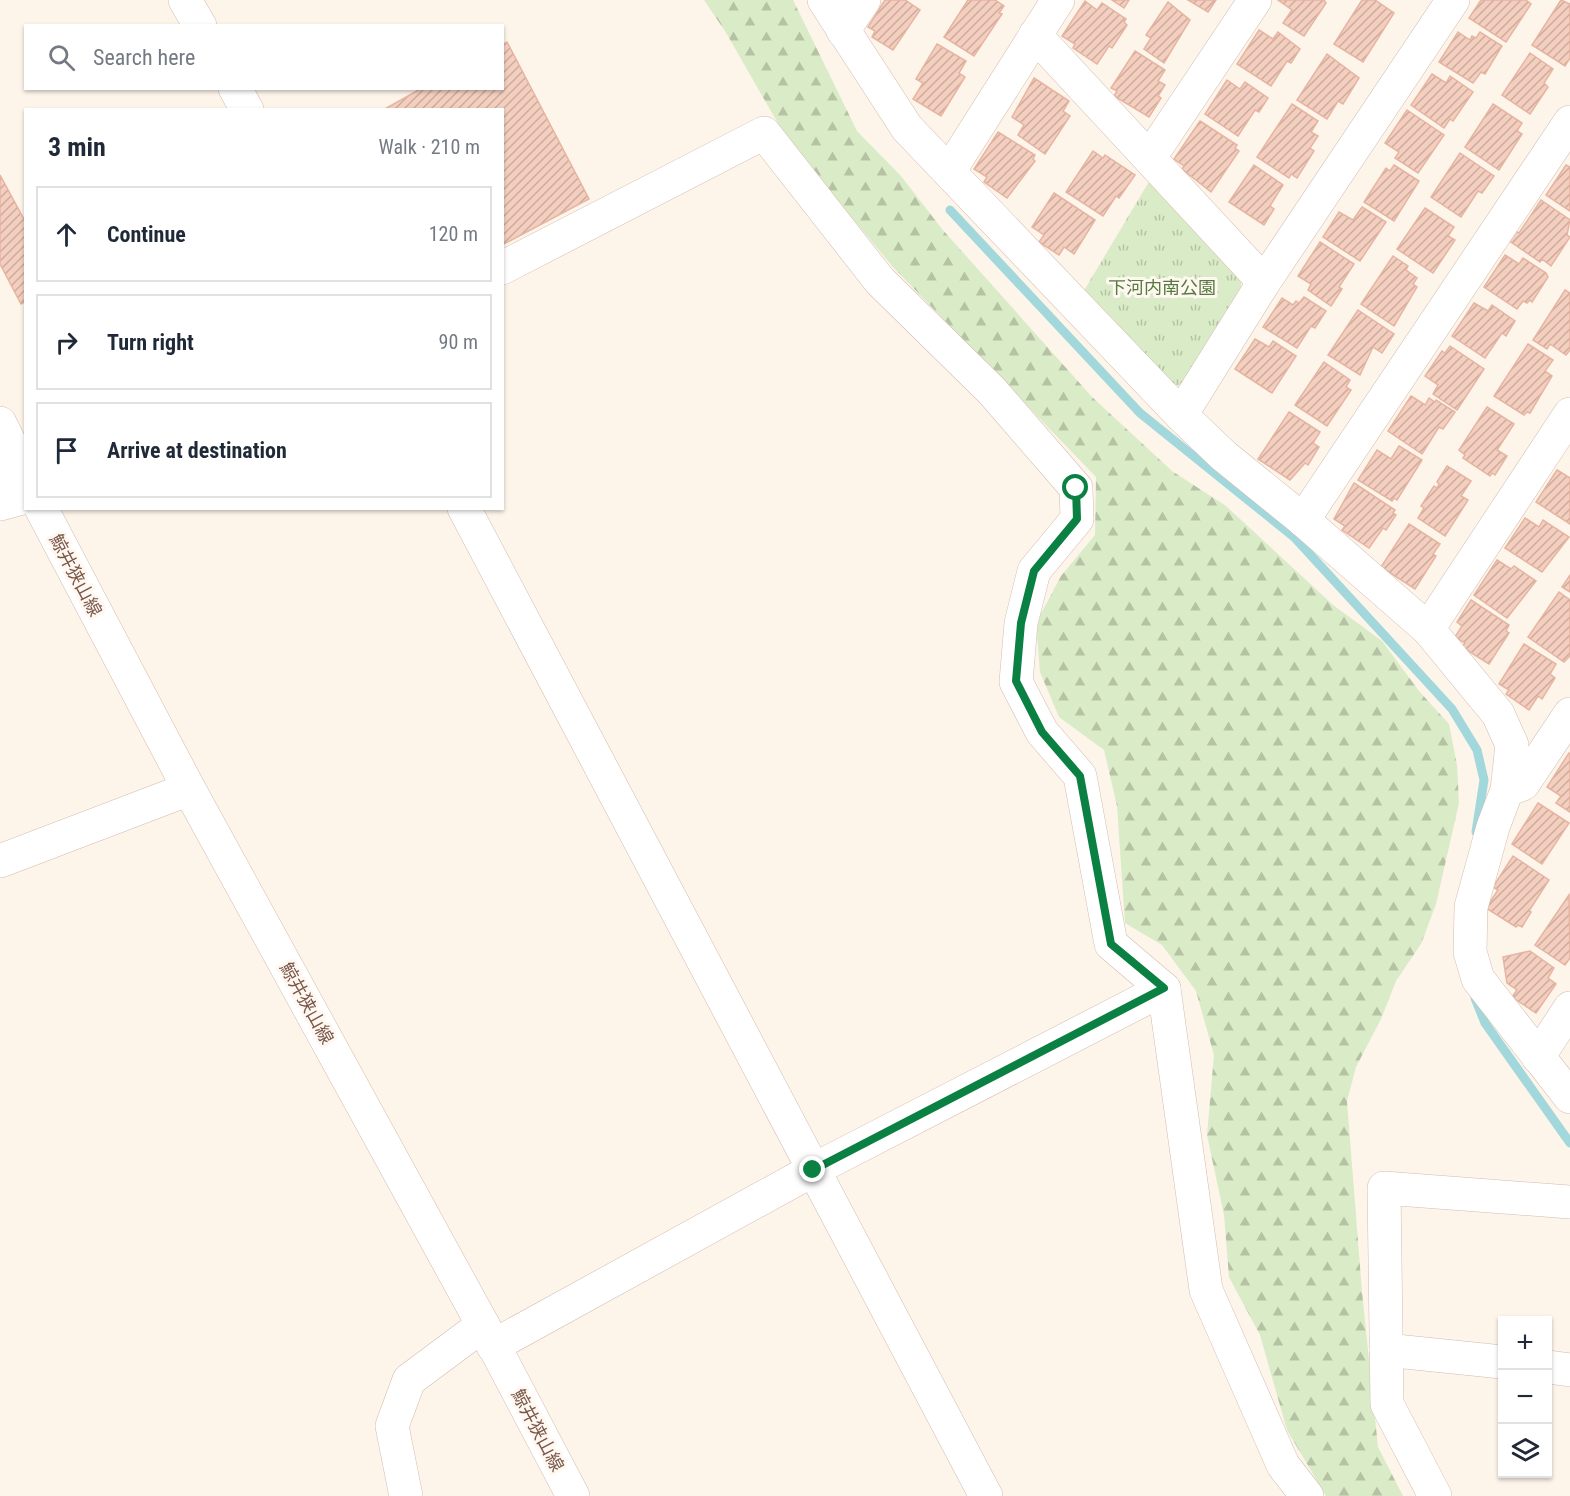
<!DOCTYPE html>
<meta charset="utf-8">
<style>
:root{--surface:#fff;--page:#f2f2f3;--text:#1f2937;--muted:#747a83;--line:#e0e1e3}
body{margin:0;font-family:"Roboto Condensed","Noto Sans JP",sans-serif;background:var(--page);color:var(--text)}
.controls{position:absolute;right:18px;bottom:18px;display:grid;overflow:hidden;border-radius:0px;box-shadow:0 2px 4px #0004}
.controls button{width:54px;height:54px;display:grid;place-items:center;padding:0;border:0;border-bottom:2px solid var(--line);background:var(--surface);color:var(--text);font:30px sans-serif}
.stop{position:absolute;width:18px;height:18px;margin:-14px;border:4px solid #0b8043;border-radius:50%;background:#fff}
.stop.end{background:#0b8043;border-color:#fff;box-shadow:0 2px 6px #0008}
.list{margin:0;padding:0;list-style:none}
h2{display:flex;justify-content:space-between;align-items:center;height:78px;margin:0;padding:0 24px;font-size:26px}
h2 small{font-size:20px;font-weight:400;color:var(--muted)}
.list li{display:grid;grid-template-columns:39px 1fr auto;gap:18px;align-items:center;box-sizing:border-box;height:96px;margin:0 12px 12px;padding:0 12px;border:2px solid var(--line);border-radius:0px}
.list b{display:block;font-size:22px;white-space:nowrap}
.list em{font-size:20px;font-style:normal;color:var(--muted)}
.icon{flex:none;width:33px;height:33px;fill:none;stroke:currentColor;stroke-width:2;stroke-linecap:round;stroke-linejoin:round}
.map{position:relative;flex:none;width:1570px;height:1496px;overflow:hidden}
.search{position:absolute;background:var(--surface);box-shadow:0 2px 4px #0004;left:24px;top:24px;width:480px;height:66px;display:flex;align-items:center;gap:15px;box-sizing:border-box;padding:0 21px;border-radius:0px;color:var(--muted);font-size:22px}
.panel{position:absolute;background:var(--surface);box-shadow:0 2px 4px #0004;left:24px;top:108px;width:480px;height:402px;border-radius:0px}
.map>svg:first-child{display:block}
</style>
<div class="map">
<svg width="1570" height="1496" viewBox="0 0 1570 1496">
<defs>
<pattern id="forest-firs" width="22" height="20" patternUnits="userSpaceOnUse" patternTransform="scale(1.5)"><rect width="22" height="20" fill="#daecc7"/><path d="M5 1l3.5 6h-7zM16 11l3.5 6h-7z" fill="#b6c2a4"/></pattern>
<pattern id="park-tufts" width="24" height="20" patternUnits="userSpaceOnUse" patternTransform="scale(1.5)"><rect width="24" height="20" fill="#daecc7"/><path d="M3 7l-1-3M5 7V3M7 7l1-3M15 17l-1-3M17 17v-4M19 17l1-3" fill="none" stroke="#b6c2a4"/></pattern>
<pattern id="building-hatch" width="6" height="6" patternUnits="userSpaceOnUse" patternTransform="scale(1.5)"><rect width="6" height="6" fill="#f4cfc0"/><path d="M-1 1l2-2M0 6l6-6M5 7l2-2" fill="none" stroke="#cbab9e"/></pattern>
</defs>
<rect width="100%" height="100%" fill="#fdf4ea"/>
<polygon fill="url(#forest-firs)" points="704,0 793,0 857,131 901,176 942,229 1092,397 1172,471 1226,506 1333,605 1382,641 1419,691 1449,724 1457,765 1459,803 1436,904 1421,944 1396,981 1381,1019 1356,1067 1347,1101 1362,1292 1378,1447 1403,1496 1326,1496 1287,1430 1260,1335 1229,1277 1224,1215 1207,1135 1214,1055 1196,991 1162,945 1125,923 1117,806 1104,750 1059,717 1040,672 1036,623 1061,576 1095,535 1096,477 893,267 788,141 725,31"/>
<polygon fill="url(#park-tufts)" points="1150,180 1241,278 1241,292 1180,385 1167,386 1082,294"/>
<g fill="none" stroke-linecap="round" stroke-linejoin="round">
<g stroke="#a2d8db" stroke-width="9">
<polyline points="950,210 1140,413 1294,537 1452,709 1477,750 1484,780 1476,832"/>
<polyline points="1475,998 1485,1023 1570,1143"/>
</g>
</g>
<g fill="url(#building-hatch)" stroke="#e7b4a0" stroke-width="1.5">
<polygon points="885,0 905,0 920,10 893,50 872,37 875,31 868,27"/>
<polygon points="968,0 995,0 1004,6 999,13 1002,14 974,56 944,37"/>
<polygon points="1112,0 1129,0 1124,8"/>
<polygon points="1188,0 1216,0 1208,12"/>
<polygon points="1278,0 1324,0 1326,3 1304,36 1283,23 1292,10"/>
<polygon points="1362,0 1375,0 1394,13 1363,62 1334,44"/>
<polygon points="1481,0 1526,0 1531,4 1506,42 1469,18"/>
<polygon points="1561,0 1570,4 1570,58 1565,66 1532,45"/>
<polygon points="1085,1 1097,10 1102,3 1126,19 1124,22 1127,25 1112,48 1109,46 1097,64 1073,48 1075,44 1062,36"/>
<polygon points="1168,2 1190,20 1164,63 1144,49 1151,38 1146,35"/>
<polygon points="1259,30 1273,39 1278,32 1300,49 1291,63 1287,61 1271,86 1237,64"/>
<polygon points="1458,32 1470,40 1472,36 1476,38 1480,32 1502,46 1485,74 1481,72 1473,83 1439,62"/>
<polygon points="507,42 589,199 502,245 502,110 383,110 422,88 502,88 502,45"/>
<polygon points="937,44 966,61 959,73 965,77 941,116 913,99 923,83 916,79"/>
<polygon points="1135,51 1165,70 1158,81 1165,85 1158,96 1161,98 1149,117 1114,96 1117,91 1111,88"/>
<polygon points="1530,53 1553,69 1544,83 1548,87 1530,114 1502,95"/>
<polygon points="1327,54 1359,78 1343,104 1338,101 1327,119 1297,100"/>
<polygon points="1432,74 1446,83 1450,76 1473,92 1453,121 1450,119 1444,128 1411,105"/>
<polygon points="1034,78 1069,101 1063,111 1070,116 1045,154 1018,135 1024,125 1012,117"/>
<polygon points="1227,80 1240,89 1245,82 1268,98 1259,112 1255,110 1238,136 1205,114"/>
<polygon points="1292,104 1318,121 1311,132 1318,136 1310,148 1314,151 1297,178 1291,174 1289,178 1257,157"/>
<polygon points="1493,104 1522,123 1517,131 1522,134 1499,170 1465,147"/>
<polygon points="1407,110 1444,135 1418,173 1395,158 1399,152 1385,143"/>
<polygon points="1200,121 1237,145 1235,148 1239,151 1211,192 1182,169 1184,166 1174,159"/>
<polygon points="998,132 1035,155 1033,159 1035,161 1007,198 984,182 987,177 974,169"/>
<polygon points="1093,151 1103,158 1105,155 1135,175 1119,198 1116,196 1103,216 1066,192"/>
<polygon points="1460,153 1494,176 1482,193 1478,191 1461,217 1431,197"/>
<polygon points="1254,165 1283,185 1270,206 1274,209 1264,225 1229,202"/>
<polygon points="1394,165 1419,181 1394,221 1364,202 1386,168 1390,171"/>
<polygon points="1566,165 1570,167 1570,211 1546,195"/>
<polygon points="0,175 26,223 26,301 21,304 0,264"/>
<polygon points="1054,193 1095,220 1074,254 1064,247 1059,255 1039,242 1044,235 1032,227"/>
<polygon points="1541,200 1570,220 1567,235 1570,237 1551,266 1542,259 1540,262 1508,240 1515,231 1519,233"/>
<polygon points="1362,207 1386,222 1360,261 1323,237 1339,212 1353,220"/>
<polygon points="1425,208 1454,227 1448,236 1455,240 1433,273 1397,249"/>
<polygon points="1320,242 1354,264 1339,287 1342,289 1331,306 1308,290 1311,284 1298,276"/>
<polygon points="1505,255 1519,264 1523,258 1546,273 1548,277 1532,302 1530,300 1527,303 1523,301 1517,309 1484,287"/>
<polygon points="1393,256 1408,266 1406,270 1417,278 1413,284 1417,287 1394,326 1361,304"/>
<polygon points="1565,290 1570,293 1570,350 1566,355 1550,344 1547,349 1533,340"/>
<polygon points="1304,297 1326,311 1315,328 1311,326 1297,348 1263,327 1282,298 1293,305 1296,301 1299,303"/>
<polygon points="1474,303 1488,311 1492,305 1515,321 1506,336 1502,333 1485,358 1452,336"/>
<polygon points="1358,310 1394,334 1382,353 1373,347 1360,375 1328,355"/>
<polygon points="1255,339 1269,347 1273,341 1296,356 1272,393 1235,369"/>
<polygon points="1528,344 1553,360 1545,371 1552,376 1530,413 1527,412 1524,415 1494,396"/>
<polygon points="1450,346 1484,369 1457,410 1433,394 1438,385 1425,376 1442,351 1445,353"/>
<polygon points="1324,362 1350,380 1346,387 1351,390 1327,426 1295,405"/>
<polygon points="1411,396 1425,405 1429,398 1435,402 1436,400 1455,412 1443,429 1439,427 1422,454 1388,431"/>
<polygon points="1487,407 1514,424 1497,450 1507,456 1495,475 1492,473 1490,476 1463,458 1465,455 1459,450"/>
<polygon points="1289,412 1320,432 1313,443 1319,447 1308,465 1305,463 1290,480 1258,459"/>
<polygon points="1399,446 1422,460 1397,500 1394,498 1392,501 1358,480 1377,450 1391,459"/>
<polygon points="1447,466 1471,481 1461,496 1468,500 1445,536 1418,518 1424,508 1421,506 1434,486 1437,488 1439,484 1437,482"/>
<polygon points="1557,470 1570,478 1570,524 1536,502"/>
<polygon points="1354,483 1395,510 1393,513 1396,515 1386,530 1383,528 1369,548 1342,530 1345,526 1334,519"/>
<polygon points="1525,518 1539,527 1543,520 1569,537 1542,572 1505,548"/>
<polygon points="1409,524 1440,544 1433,554 1436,556 1415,589 1381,567"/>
<polygon points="1497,560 1511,569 1514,566 1536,581 1507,618 1474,595"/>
<polygon points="1570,575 1570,592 1562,587"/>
<polygon points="1559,592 1570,600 1570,656 1564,662 1528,637"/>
<polygon points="1471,600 1509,625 1506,631 1509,633 1489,664 1462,647 1465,643 1455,637 1462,626 1457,622"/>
<polygon points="1524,644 1556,664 1550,674 1555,678 1542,699 1538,696 1529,710 1506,694 1509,690 1499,684"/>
<polygon points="1569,753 1570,754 1570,812 1556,803 1561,796 1547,787"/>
<polygon points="1538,803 1569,823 1542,864 1512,844"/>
<polygon points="1513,856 1549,880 1529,911 1531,912 1522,927 1518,925 1516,927 1486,908 1498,890 1493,887"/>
<polygon points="1569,895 1570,958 1565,965 1535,945"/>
<polygon points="1530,951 1554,968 1548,978 1556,984 1536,1013 1512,997 1517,990 1507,983 1503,957"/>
</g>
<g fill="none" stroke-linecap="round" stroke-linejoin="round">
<g stroke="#d3bcb1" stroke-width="34">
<g id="minor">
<polyline points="185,0 200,26"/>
<polyline points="824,0 907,128 1181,415 1224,456 1303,520 1428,629 1498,714 1512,745 1507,790 1493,827 1471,907 1470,952 1478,979 1570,1097"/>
<polyline points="843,31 864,0"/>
<polyline points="1035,35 1264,282"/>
<polyline points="235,88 247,110"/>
<polyline points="1150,157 1255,0"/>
<polyline points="950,170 1058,0"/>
<polyline points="502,268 764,133 880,281 992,391 1076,488 1077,519 1034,571 1021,623 1016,682 1042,732 1080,776 1111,944 1164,989 1206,1290 1283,1465 1307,1496"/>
<polyline points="1181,415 1264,282 1453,0"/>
<polyline points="0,471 26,479"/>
<polyline points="0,504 26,497"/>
<polyline points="464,508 986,1496"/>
<polyline points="1303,520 1570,122"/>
<polyline points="1428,629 1570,414"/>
<polyline points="1507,790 1523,784 1570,714"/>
<polyline points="0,861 189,789"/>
<polyline points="1538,1057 1570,1008"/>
<polyline points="493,1346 813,1170 1164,989"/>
<polyline points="1386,1350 1502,1362"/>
<polyline points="1548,1367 1570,1370"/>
<polyline points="406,1496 392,1426 409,1380 483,1325"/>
<polyline points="1435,1496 1387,1404 1384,1188 1570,1202"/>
</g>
</g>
<g stroke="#d6bcae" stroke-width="34">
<g id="secondary">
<polyline points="0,423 26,476"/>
<polyline points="41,508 189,789 483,1325 573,1496"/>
</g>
</g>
<use href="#minor" stroke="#fff" stroke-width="33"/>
<use href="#secondary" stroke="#fff" stroke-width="33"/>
</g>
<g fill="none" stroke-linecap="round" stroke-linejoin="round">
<polyline stroke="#0b8043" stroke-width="8" points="813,1170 1164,988 1111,944 1080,776 1042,732 1016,681 1021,623 1034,571 1077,519 1076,488"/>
</g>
<g text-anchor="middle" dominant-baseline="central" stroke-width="6" stroke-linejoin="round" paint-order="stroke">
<g font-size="18" fill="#577a40" stroke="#fff8f1">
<text x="1162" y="287">下河内南公園</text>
</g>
<g font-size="18" fill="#7a574b" stroke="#fff8f1">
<text transform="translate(76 575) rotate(62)">鯨井狭山線</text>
<text transform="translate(307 1003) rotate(61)">鯨井狭山線</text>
<text transform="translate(538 1430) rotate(62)">鯨井狭山線</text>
</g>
</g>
</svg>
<div class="controls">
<button>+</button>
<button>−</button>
<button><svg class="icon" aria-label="layers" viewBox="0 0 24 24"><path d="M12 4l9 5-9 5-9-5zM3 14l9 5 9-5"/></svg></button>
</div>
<div class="stop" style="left:1076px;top:488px"></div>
<div class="stop end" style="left:813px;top:1170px"></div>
<div class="search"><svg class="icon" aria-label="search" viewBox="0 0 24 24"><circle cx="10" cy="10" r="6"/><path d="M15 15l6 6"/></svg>Search here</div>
<section class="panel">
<h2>3 min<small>Walk · 210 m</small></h2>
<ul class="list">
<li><svg class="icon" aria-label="ahead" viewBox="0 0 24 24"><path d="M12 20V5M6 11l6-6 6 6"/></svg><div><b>Continue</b></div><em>120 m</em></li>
<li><svg class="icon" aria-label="right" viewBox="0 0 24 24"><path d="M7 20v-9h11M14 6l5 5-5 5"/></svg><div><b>Turn right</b></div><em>90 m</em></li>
<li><svg class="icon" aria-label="arrive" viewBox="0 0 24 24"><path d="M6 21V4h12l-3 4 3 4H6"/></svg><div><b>Arrive at destination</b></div></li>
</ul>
</section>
</div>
